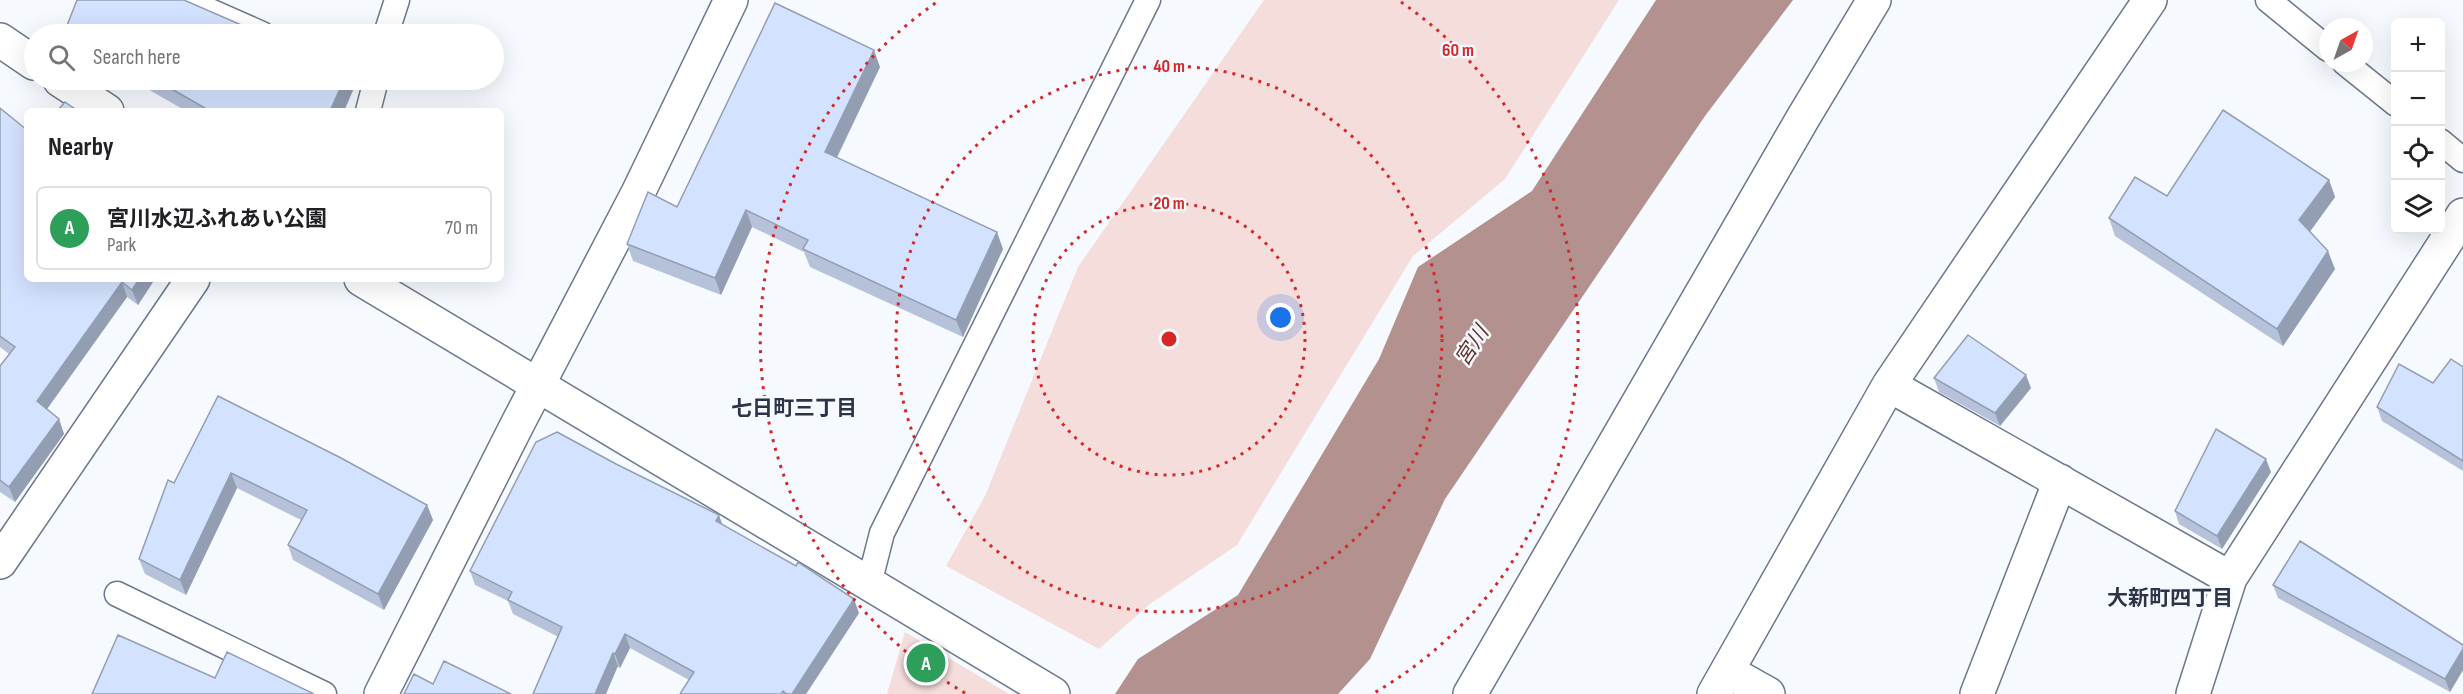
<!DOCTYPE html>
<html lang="en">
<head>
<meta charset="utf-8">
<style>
	:root { --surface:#fff; --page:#f2f2f2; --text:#202124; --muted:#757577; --line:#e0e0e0; --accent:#b01e26 }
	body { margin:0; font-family:"Sofia Sans Condensed","Noto Sans JP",sans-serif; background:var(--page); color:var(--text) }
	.controls { position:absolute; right:18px; top:18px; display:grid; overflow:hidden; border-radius:9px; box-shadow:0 6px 24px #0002 }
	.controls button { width:54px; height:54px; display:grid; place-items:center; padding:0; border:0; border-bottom:2px solid var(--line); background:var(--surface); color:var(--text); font:30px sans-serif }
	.compass { position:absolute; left:2319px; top:18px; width:54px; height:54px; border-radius:50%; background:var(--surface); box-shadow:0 6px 24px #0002; rotate:40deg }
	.you { position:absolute; left:1281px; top:318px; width:21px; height:21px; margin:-15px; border:4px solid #fff; border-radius:50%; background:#1a73e8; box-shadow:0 0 0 9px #1a73e833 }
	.badge { display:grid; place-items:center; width:39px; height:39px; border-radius:50%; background:var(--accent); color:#fff; font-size:20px; font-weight:700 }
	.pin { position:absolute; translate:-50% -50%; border:3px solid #fff; box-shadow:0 2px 6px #0006 }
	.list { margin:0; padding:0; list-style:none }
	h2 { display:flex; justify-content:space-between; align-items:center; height:78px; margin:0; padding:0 24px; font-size:26px }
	h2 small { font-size:20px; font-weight:400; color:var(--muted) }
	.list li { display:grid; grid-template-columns:39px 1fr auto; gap:18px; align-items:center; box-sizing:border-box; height:84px; margin:0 12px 12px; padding:0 12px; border:2px solid var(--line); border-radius:9px }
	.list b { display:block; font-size:22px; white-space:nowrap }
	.list p { margin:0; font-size:20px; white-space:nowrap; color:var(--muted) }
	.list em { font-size:20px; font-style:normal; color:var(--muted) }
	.icon { flex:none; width:33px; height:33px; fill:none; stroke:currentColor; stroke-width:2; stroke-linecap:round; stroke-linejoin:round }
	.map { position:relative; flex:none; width:2463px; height:694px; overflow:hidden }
	.search { position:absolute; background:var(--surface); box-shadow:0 6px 24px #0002; left:24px; top:24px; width:480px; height:66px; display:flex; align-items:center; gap:15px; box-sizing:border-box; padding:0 21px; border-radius:33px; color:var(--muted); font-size:22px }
	.panel { position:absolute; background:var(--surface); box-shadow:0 6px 24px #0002; left:24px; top:108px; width:480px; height:174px; border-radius:9px }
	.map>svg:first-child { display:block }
	.green { fill:#f4dddb }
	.water { fill:#b3918e }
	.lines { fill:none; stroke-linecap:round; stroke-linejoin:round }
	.lane-casing { stroke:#6b778b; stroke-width:27 }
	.street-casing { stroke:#6b778b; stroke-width:36 }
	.lane { stroke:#fff; stroke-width:24 }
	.street { stroke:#fff; stroke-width:33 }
	.wall { fill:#b5c2da }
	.shaded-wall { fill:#949eb2 }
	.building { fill:#d3e2fe; stroke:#949eb2; stroke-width:1.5 }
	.ring { fill:none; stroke:#d62828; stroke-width:3; stroke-dasharray:3 6 }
	.labels { text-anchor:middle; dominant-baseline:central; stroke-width:5; stroke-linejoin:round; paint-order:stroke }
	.water-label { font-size:21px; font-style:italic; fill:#633330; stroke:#f6f9fd }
	.neighbourhood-label { font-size:21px; font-weight:bold; fill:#2b3547; stroke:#f6f9fd }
	.centre { fill:#d62828; stroke:#f6f9fd; stroke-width:3 }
	.ring-label { font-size:18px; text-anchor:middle; font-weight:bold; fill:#d62828; stroke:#f6f9fd; stroke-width:5; stroke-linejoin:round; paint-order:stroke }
</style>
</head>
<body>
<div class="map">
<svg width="2463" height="694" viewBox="0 0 2463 694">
	<rect width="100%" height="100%" fill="#f6f9fd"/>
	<path class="green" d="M1264,0H1619L1505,179L1413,256L1237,545L1150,604L1099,649L946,566L985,496L1078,267Z
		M905,632L1009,694H887Z"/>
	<path class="water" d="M1656,0H1793L1705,116L1445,499L1370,659L1338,694H1115L1138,659L1238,595L1379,359L1418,267L1532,191Z"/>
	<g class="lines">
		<g class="lane-casing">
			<path id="lane" d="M185,0L262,34
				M2268,0L2328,49
				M386,34L397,0
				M2345,63L2396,104
				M368,111L376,80
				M2440,141L2463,160
				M869,584L882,533L1148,0
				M117,594L324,694"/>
		</g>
		<g class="street-casing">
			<path id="street" d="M0,40L34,63
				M60,80L107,111
				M361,279L1053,694
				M1889,385L2230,578
				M0,562L193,279
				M1727,671L1768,694
				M381,694L518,423L638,193L731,0
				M1470,694L1803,118L1874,0
				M1714,694L1889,385L2150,0
				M1977,694L2060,481
				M2193,694L2230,578L2463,215"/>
		</g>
		<use href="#lane" class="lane"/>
		<use href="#street" class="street"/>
	</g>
	<path class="wall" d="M66,28L262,34H69Z
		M880,67L837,158L1003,249L963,337L810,267L804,252L752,227L721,295L633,261L627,244Z
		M132,80H351L354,88L344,111H186Z
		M0,108L27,279H155L138,305L127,297L47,409L59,419L64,434L15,502L0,492V366L9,354L0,347Z
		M2329,180L2335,197L2310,232L2335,269L2283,346L2115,236L2109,218L2167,196Z
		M2463,367V471L2382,421L2377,407L2433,383Z
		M1934,378L2031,388L2000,426L1939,392Z
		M218,396L427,505L433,520L384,610L293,560L288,545L301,520L237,488L186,595L145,574L139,559L174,483Z
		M2271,472L2222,549L2179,524L2175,511Z
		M722,524L859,613L806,694H680L689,680L630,648L620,668L513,614L508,601L475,585L470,571Z
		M2273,585L2463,645V670L2450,692L2278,598Z"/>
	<path class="shaded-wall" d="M874,50L880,67L831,169L825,152Z
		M344,80H351L354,88L344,111H330Z
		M2329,180L2335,197L2305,238L2299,220Z
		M746,210L752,227L721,295L715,278Z
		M997,232L1003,249L963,337L956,320Z
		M2328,251L2335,269L2283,346L2277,329Z
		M139,279H155L138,305L132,290Z
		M122,282L127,297L42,416L37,401Z
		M2026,375L2031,388L2000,426L1995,413Z
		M59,419L64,434L15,502L9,487Z
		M2266,459L2271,472L2222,549L2217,536Z
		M231,473L237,488L186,595L180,580Z
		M427,505L433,520L384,610L378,594Z
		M719,515L724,529L716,521Z
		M854,599L859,613L806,694H792Z
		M625,634L630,648L620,668L615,654Z
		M2463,649V670L2450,692L2445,679Z
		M613,653L618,666L606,694H595Z"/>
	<path class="building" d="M77,0H184L262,34H78L66,28Z
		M775,3L874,50L825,152L997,232L956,320L803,249L808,240L746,210L715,278L627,244L648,192L677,207Z
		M156,80H344L330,111H210Z
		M65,102L78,111H57Z
		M0,108L27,130V279H139L132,290L122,282L37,401L59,419L9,487L0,480V366L15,347L0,336Z
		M2223,110L2329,180L2299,220L2328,251L2277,329L2109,218L2135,177L2167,196Z
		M1968,335L2026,375L1995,413L1934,378Z
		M2451,359L2463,367V461L2377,407L2399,364L2433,383Z
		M218,396L341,458L427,505L378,594L288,545L307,510L231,473L180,580L139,559L168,480L174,483Z
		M2216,429L2266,459L2217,536L2175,511Z
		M557,432L616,464L719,515L716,521L796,566L798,562L854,599L792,694H787L783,691L781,694H680L694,672L625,634L615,654L613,653L595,694H533L562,627L508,600L512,592L470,571L536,442Z
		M2300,541L2463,645V649L2445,679L2273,585Z
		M118,635L215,678L227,652L314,694H92Z
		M444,661L511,694H404L414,674L433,684Z"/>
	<g class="ring">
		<circle cx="1169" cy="339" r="136"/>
		<circle cx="1169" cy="339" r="273"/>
		<path d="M965 693A409 409 0 0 1 937 2M1401 2A409 409 0 0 1 1374 693"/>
	</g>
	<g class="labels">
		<g class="water-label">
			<text transform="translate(1472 346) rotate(-57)">宮川</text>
		</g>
		<g class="neighbourhood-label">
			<text x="794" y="408">七日町三丁目</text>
			<text x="2170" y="598">大新町四丁目</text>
		</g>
	</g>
	<circle cx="1169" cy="339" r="9" class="centre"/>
	<g class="ring-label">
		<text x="1458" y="56">60 m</text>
		<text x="1169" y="72">40 m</text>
		<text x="1169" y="209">20 m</text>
	</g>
</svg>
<div class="controls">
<button>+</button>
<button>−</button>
<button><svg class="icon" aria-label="locate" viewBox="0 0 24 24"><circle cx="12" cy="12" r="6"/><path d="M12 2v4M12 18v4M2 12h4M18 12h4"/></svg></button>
<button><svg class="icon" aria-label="layers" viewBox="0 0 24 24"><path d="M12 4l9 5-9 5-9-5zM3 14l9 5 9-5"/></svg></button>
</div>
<svg class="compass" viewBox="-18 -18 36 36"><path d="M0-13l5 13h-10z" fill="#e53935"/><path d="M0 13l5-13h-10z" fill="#757577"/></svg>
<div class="you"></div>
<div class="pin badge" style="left:926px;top:663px;background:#2e9e5b">A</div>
<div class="search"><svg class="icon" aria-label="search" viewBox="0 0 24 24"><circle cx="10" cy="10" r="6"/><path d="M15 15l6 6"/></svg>Search here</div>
<section class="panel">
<h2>Nearby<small></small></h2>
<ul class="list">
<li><span class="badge" style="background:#2e9e5b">A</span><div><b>宮川水辺ふれあい公園</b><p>Park</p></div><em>70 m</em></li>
</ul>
</section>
</div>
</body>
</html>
